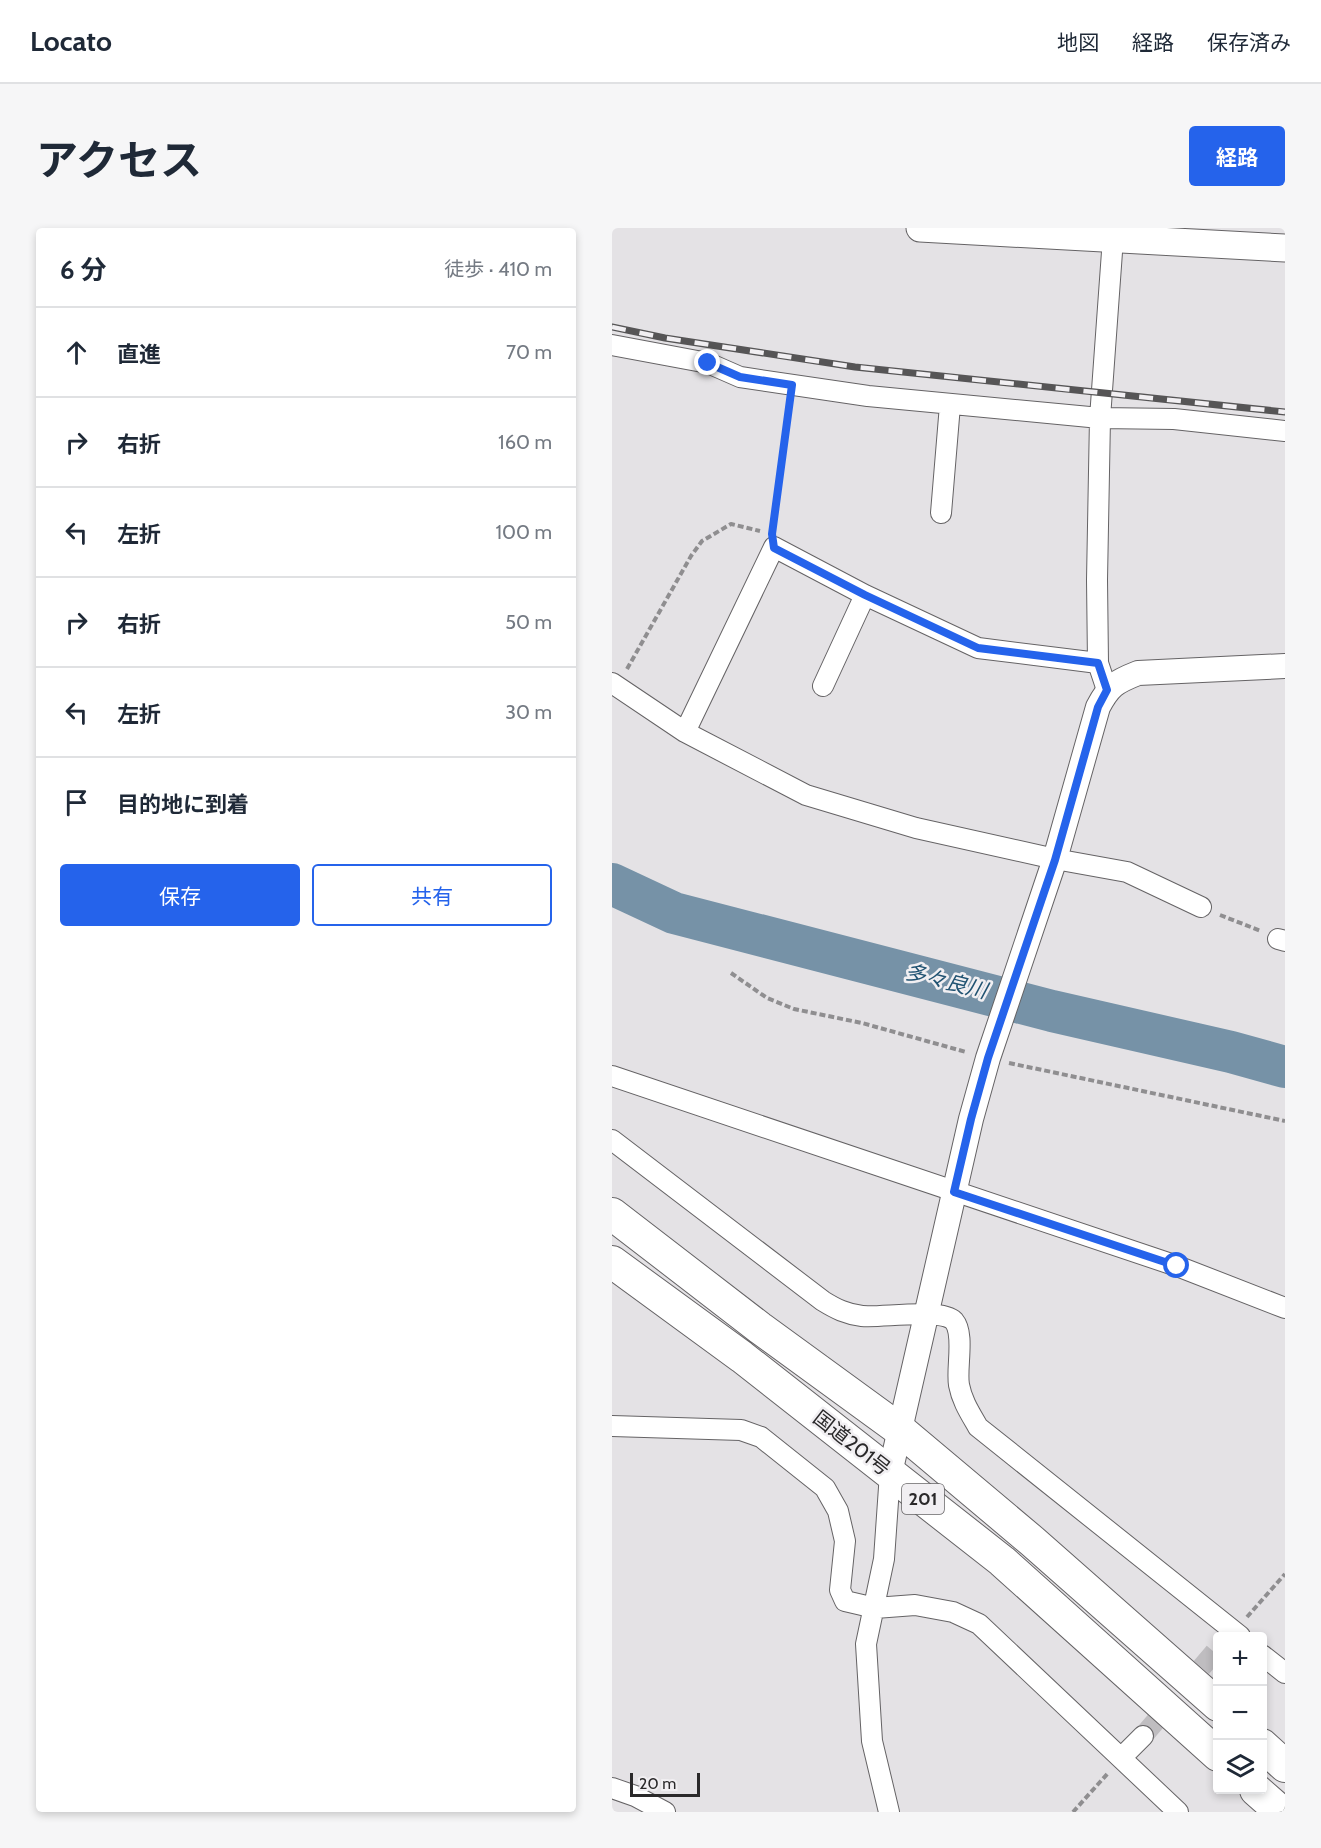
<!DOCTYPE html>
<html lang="ja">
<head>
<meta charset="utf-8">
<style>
	:root { --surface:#fff; --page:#f6f6f7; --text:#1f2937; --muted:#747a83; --line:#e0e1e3; --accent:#2563eb }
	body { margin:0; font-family:Cabin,"Noto Sans JP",sans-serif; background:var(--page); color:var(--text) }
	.controls { position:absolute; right:18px; bottom:18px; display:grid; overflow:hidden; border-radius:6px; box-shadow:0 3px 9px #0003 }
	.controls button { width:54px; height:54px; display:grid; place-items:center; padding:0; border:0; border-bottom:2px solid var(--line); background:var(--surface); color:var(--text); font:30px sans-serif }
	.scale { position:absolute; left:18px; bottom:15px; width:70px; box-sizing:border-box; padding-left:6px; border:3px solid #2a292a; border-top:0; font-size:16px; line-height:21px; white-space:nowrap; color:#2a292a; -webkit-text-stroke:4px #f1eff2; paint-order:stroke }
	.stop { position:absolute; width:18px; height:18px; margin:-14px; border:4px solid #2563eb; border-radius:50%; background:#fff }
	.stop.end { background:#2563eb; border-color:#fff; box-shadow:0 2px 6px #0008 }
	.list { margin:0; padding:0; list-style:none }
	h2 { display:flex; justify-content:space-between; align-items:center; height:78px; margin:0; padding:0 24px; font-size:26px }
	h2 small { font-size:20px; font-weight:400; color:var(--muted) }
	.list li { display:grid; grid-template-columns:39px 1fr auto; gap:18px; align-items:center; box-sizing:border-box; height:90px; padding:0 24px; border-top:2px solid var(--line) }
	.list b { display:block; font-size:22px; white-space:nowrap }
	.list em { font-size:20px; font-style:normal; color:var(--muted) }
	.actions { display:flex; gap:12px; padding:18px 24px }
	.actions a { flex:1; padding:14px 0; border:2px solid var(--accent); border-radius:6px; text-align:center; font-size:21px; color:var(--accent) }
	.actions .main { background:var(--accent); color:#fff }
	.icon { flex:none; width:33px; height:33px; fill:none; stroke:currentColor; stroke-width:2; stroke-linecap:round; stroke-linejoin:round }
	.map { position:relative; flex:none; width:673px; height:1584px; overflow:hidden; border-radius:6px }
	header { display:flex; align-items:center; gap:36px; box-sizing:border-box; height:84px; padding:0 30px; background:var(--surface); border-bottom:2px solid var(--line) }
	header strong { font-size:28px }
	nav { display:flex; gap:33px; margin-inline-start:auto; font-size:21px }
	.intro { display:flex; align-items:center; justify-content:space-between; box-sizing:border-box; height:144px; padding:0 36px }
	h1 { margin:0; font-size:42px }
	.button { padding:15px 27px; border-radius:6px; background:var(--accent); color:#fff; font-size:21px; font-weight:700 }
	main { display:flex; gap:36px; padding:0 36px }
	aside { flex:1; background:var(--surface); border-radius:6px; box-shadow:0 3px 9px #0003 }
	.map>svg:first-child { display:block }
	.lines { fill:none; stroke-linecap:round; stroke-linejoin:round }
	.river { stroke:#7692a7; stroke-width:42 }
	.minor-tunnel { stroke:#bfbdc0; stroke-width:20; stroke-dasharray:20 10; stroke-linecap:butt }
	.minor-casing { stroke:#656365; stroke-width:22 }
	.tertiary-casing { stroke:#656365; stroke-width:26 }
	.secondary-casing { stroke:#656365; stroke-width:29 }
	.trunk-casing { stroke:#656365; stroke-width:34 }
	.path { stroke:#8f8e90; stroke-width:4; stroke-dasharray:6 3; stroke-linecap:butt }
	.minor { stroke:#fff; stroke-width:20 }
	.tertiary { stroke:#fff; stroke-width:24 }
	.secondary { stroke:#fff; stroke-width:27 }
	.trunk { stroke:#fff; stroke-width:32 }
	.rail-casing { stroke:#565556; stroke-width:7 }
	.rail { stroke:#f1eff2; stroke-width:4.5; stroke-dasharray:14; stroke-linecap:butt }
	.route { stroke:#2563eb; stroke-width:8 }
	.labels { text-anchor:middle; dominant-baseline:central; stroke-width:5; stroke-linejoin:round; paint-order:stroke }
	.shield { fill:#f1eff2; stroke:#666466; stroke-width:1.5 }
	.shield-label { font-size:18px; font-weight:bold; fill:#2a292a }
	.street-label { font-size:20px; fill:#2a292a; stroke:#f1eff2 }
	.water-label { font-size:21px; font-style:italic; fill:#215372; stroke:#f1eff2 }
</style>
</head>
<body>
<header>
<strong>Locato</strong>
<nav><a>地図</a><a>経路</a><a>保存済み</a></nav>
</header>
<div class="intro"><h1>アクセス</h1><a class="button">経路</a></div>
<main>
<aside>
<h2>6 分<small>徒歩 · 410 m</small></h2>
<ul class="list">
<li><svg class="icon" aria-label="ahead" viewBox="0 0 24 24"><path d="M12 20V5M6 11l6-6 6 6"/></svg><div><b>直進</b></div><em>70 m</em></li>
<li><svg class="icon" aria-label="right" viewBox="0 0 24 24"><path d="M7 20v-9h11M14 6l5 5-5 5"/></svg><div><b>右折</b></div><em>160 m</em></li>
<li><svg class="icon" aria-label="left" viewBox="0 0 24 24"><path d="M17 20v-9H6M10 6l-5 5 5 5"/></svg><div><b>左折</b></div><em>100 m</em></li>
<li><svg class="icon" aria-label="right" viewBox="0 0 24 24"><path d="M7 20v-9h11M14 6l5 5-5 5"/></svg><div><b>右折</b></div><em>50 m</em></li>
<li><svg class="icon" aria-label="left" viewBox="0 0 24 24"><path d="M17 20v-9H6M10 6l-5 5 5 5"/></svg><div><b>左折</b></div><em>30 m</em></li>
<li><svg class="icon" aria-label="arrive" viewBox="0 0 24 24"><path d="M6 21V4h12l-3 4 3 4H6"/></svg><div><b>目的地に到着</b></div></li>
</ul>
<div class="actions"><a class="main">保存</a><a>共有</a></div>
</aside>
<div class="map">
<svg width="673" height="1584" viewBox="0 0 673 1584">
	<rect width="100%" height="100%" fill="#e4e2e5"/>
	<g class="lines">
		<path class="river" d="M0,656L62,685L440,783L619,824L673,839"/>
		<path class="minor-tunnel" d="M531,1508L606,1420"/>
		<g class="minor-casing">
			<path id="minor" d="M0,117L96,135L128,149L256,168L488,190L562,191L673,203
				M329,285L338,177
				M0,455L73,504L194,567L304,600L443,631L515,644L589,679
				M211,458L253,367
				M495,462L486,435L485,352L488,190L501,10
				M73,504L162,319L253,367L366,420L486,435
				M666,711L673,713
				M0,848L565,1038L673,1080
				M0,912L211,1073C224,1081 234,1086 250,1088C269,1090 329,1080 342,1093C353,1106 344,1140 347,1157C350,1173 358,1185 366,1199L628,1408
				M0,1198L129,1202L149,1209L213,1260L226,1283L233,1313L228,1362L233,1373L263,1380L303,1377L341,1384L367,1396L566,1584
				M650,1427L673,1445
				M509,1530L531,1508
				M0,1560L23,1568L53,1584
				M277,1584L260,1513L254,1416L272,1331L278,1245"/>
		</g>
		<g class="tertiary-casing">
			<path id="tertiary" d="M278,1245L359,891L376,830L443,631L486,479C497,458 503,454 526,445L673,438"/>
		</g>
		<g class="secondary-casing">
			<path id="secondary" d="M308,0L673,20"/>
		</g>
		<g class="trunk-casing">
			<path id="trunk" d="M0,986L148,1100L288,1202L420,1313L606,1477
				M0,1034L130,1129L390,1333L606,1527
				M650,1517L673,1538
				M644,1562L669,1584"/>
		</g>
		<path class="path" d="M161,301L178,178
			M15,441L79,328L90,313L119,296L148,303
			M608,687L649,703
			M119,745L155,770L182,781L250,795L354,824
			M397,835L673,893
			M635,1389L673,1346
			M461,1584L497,1544"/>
		<use href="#minor" class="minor"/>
		<use href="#tertiary" class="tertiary"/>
		<use href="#secondary" class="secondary"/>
		<use href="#trunk" class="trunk"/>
		<g class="rail-casing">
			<path id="rail" d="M0,99L53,110L243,139L673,184"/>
		</g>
		<use href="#rail" class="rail"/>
	</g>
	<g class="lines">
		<path class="route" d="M96,135L128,149L180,157L160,306L162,320L253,367L366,420L486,435L495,462L486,479L443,632L376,830L359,891L342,964L565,1038"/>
	</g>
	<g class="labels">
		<rect class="shield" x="290" y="1256" width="42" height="30" rx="4.5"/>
		<g class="shield-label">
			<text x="311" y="1271">201</text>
		</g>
		<g class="street-label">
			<text transform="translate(240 1215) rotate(38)">国道201号</text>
		</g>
		<g class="water-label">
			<text transform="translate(334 753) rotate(14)">多々良川</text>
		</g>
	</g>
</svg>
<div class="controls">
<button>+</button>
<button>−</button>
<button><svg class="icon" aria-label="layers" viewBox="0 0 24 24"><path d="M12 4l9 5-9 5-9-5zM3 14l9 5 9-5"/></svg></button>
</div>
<div class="scale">20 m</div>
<div class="stop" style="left:565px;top:1038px"></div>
<div class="stop end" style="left:96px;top:135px"></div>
</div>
</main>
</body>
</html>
